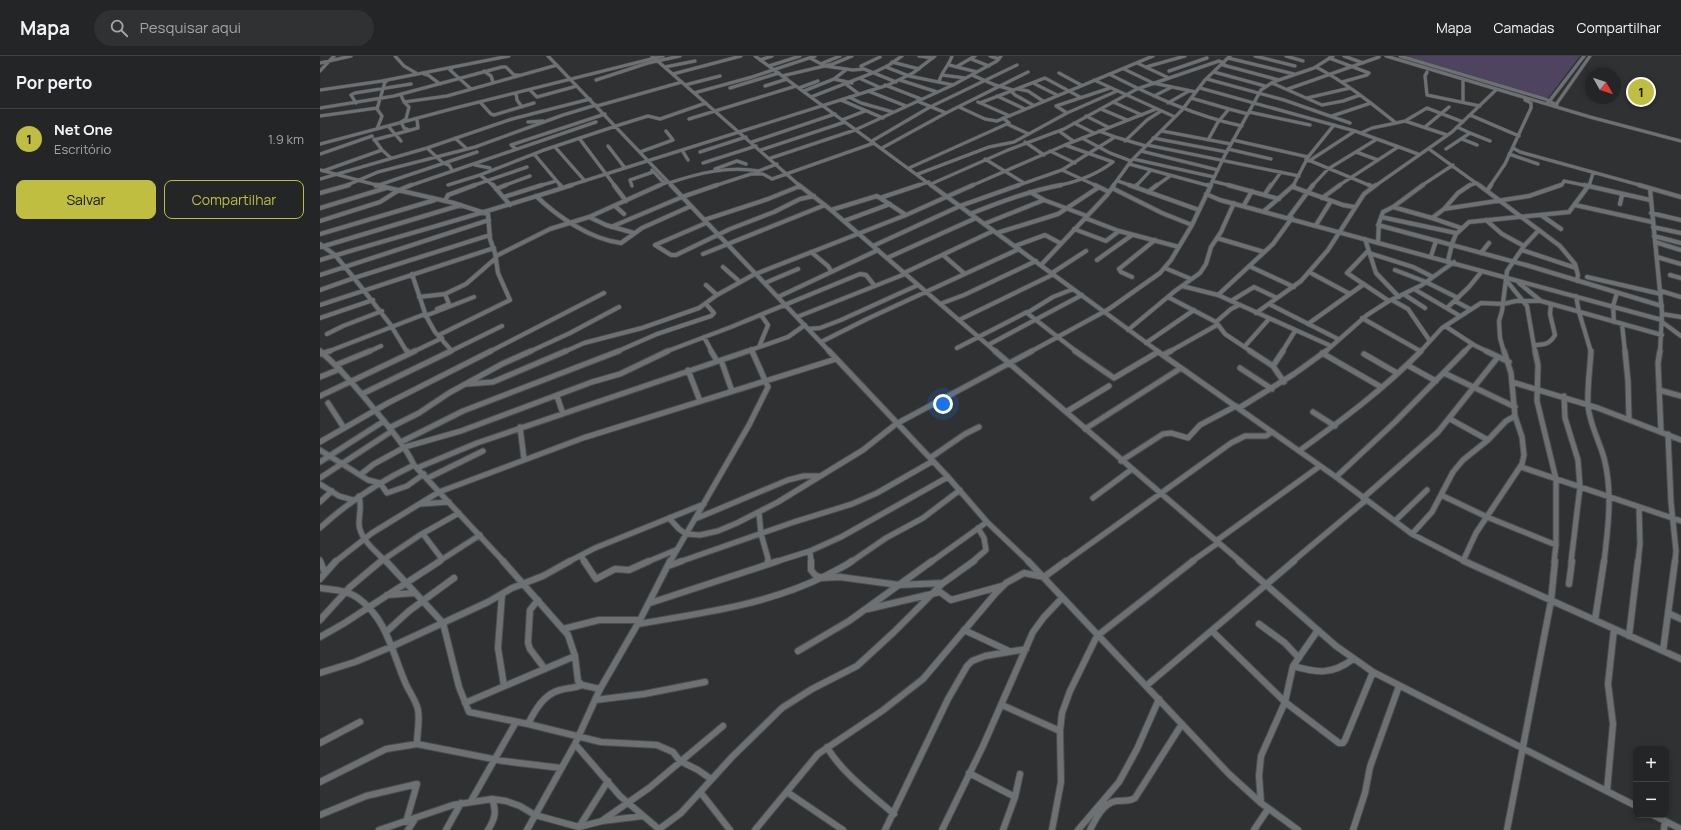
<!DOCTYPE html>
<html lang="pt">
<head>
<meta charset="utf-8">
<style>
	:root { --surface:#232526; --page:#2f3132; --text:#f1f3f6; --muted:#a3a5a7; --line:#404243; --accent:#bfbe41 }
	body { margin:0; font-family:Manrope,sans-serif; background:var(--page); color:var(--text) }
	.controls { position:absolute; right:12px; bottom:12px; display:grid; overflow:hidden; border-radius:8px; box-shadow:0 2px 6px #0003 }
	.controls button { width:36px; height:36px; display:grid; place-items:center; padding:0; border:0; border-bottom:1px solid var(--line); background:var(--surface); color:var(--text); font:20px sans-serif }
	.compass { position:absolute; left:1265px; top:12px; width:36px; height:36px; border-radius:50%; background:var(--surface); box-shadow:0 2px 6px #0003; rotate:129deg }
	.you { position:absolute; left:623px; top:348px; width:14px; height:14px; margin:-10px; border:3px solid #fff; border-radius:50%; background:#1a73e8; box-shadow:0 0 0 6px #1a73e833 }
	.badge { display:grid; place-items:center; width:26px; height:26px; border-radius:50%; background:var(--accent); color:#111; font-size:13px; font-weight:700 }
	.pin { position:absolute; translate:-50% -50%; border:2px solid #fff; box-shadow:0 1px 4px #0006 }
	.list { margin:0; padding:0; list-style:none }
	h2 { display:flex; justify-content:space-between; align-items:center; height:52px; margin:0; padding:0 16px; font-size:17px }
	h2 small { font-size:13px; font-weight:400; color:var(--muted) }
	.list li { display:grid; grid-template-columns:26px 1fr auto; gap:12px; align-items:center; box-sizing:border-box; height:60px; padding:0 16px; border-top:1px solid var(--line) }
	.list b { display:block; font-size:15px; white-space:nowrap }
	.list p { margin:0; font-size:13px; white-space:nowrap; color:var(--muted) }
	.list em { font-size:13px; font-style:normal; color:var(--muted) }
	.actions { display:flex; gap:8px; padding:12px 16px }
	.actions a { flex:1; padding:9px 0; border:1px solid var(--accent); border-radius:8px; text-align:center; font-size:14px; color:var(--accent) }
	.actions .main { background:var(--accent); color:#111 }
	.icon { flex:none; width:22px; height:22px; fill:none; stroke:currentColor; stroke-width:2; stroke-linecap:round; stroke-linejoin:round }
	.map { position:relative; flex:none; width:1361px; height:774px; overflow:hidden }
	header { display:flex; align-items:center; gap:24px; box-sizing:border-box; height:56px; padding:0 20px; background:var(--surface); border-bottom:1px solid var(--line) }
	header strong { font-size:19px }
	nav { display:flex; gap:22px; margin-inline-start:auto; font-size:14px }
	.search { width:280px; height:36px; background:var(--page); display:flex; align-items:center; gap:10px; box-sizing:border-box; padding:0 14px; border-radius:22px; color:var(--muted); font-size:15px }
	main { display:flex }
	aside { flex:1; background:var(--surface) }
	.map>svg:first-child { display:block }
	.green { fill:#4f445f }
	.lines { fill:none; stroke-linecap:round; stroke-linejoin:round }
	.minor-far3-casing { stroke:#4b4d4e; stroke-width:4 }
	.minor-far2-casing { stroke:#4b4d4e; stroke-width:5.5 }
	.minor-far1-casing { stroke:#4b4d4e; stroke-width:7 }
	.minor-casing { stroke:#4b4d4e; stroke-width:8 }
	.minor-far3 { stroke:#6e7174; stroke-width:3 }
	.minor-far2 { stroke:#6e7174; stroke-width:4 }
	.minor-far1 { stroke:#6e7174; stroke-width:5 }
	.minor { stroke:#6e7174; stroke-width:6 }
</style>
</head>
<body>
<header>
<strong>Mapa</strong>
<div class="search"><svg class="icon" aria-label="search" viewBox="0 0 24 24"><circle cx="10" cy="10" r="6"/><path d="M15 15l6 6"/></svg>Pesquisar aqui</div>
<nav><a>Mapa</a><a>Camadas</a><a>Compartilhar</a></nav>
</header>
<main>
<aside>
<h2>Por perto<small></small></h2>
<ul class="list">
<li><span class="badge">1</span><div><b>Net One</b><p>Escritório</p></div><em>1.9 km</em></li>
</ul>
<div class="actions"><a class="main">Salvar</a><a>Compartilhar</a></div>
</aside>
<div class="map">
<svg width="1361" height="774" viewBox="0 0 1361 774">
	<rect width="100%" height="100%" fill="#2f3133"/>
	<path class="green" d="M1086,0H1260L1228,42Z"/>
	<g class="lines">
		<g class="minor-far3-casing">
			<path id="minor-far3" d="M75,0L84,10L96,17
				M228,0L352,130
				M332,0L480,130
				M435,0L612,130
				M599,0L613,2
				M670,0L679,3
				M935,0L975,10
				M966,0L983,5
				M1024,0L1043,7
				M1066,0L1270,61L1361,85
				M1080,0L1225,43L1237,49
				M490,2L505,10L533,14L544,13L576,26
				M908,2L974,18
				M1009,2L1049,17L1047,19L1022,26
				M651,3L669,10
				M440,4L452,0
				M572,6L599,13
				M0,7L31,0
				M503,7L520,0
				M817,7L849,22
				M629,9L657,16
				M903,9L959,24
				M449,10L480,0
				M345,11L375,5
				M566,11L589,20L633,29
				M636,11L655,0
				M826,11L865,0
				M996,11C1025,26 1051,47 1076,67L1052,72L1041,77
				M132,12L130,14L151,33
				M543,13L541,10L560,1
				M804,13L833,27L876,36
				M0,15L14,0
				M164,15L171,20L173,26
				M849,15L887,2
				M894,16L945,30
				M1107,16L1105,20L1107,39L1160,50
				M739,17L761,29
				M104,18L108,19L120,28
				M353,18L421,0
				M789,18C832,40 875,60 922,70
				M622,19L645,22
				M652,19L675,29L693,34
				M462,20L513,8L532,0
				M514,23L532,27
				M541,23L559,31
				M887,23L964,44L1030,67
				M1143,23V46
				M276,24L328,7L360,0
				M580,24L617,36
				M774,24L855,61
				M619,26C621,16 629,10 632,0
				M713,27L737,39
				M952,27L1002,49L1023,45L1040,39
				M365,29L400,20
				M527,29L539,38
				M565,29L601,43
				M445,30L467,23
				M410,32L459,17
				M479,32L498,25
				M880,32L1035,75L1098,98
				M698,33L708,35L723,45
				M968,33L1059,1
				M0,34L62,25L189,0
				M210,34L217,41L257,30
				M484,35L514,23L527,13
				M548,35L586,50
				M691,35L695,39L713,49
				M196,37L197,44L202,51
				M374,37L432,21L495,0
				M81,39L84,46L89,51L86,63L81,66L84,72L89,74
				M677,40L705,53
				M834,40L850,32
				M491,41L555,16L569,9L582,0
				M529,41L541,47L573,56
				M871,42L909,53
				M987,42L1030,32
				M521,44L563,62
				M597,45L626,57
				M84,46L127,40L237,9
				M160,46L171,58L174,59L214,47
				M658,46L690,60
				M793,46L822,59
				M36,47L31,39L35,37L91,28
				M660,47L725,22L760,41
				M848,47L869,35
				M1228,47L1264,0
				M277,50L362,26
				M1235,50L1270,0
				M639,51L665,63L677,65L833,0
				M0,52L74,40L182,11H186L194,19H199
				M781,53L807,64
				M929,56L990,69
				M747,57L736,50L790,32
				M1150,59L1199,80
				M0,60L57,52
				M766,60L788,71
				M1012,60L1051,47
				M369,63L476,30
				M522,64L545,55
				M1085,65L1127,79
				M208,66L223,65
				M754,67L774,77
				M1076,67L1085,65L1107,52L1143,66
				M687,68L709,78
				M68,70L81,85
				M1105,71L1129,51
				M57,73L62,60L57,53L65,26L68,24
				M739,75L753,85
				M779,75L795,81
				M842,75L911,88
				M1150,77L1170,85
				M135,82L147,93
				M259,82L295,130
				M762,82L790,97L811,105
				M833,82L907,96
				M54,83L62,94L71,102
				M1142,83L1157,89
				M54,84L98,72L97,64
				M888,84L898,66L909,53L928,58
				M913,84L988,101
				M552,85L610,51L697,9
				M805,85L827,64L841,55
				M432,86L515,58
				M705,86L724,99
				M0,88L139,51L343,0
				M827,89L979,120
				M288,90L305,112
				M235,91L265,125
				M107,92L123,107L129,109L132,114
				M562,92L626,57L708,16
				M1193,92L1200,96L1323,130
				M196,93L191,89L285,58
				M908,93L951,103
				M1109,93L1160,130
				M1126,93L1150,77L1137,71
				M362,94L368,104
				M441,94L525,66
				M730,95L755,107
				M821,95L898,114
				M320,96L353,84L346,75
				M380,96L426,81
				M1036,96L1058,104
				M0,98L52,80
				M214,98L241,130
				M1189,98L1218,108
				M451,102L535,74L633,29L677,5L681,0
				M665,103L704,127
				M813,103L894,121
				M986,103L1051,130
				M989,105L1035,75
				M383,107L436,90
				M809,108L890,130
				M155,109L170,112
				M589,112L689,67L683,62
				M395,113L417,105L426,108
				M0,114L60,130
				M332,114L344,127
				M3,115L62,94
				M436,116L457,108
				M598,118L669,91L694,86L747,57L797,35
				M160,119L174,130
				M0,123L107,92L192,63L270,43
				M798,125L812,130
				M892,125L912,130
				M349,127C379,117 407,110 439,115
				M611,128L688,94L744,73L817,33L899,5L904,7
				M128,129L160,119L224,94L296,70L328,60L340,63L386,47
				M25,130L58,116L155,91L243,59L276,49
				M56,130L157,96
				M89,130L276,66
				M152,130L207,111
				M183,130L210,120
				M219,130L236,125
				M248,130L568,29L593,17L615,0
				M312,130L310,124L333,116
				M338,130L348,126
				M394,130L431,118H443L452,123L554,87
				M596,130L609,126
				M651,130L745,89L836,53
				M696,130L742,114
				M736,130C757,126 776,119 793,106L745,89
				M777,130L742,114L795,81L826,90
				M793,130L811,105L862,54L885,24L910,0
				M816,130L831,114
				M836,130L850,120
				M890,130L905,99L941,34L953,26L994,12L1013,0
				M951,130L961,116
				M973,130L988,101L1014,69
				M992,130L1008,113L1057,83
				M1018,130L1078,91
				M1055,130L1132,76L1177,33
				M1101,130L1133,109
				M1148,130L1157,127
				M1170,130L1185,108L1211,52V47L1205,44
				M1238,130L1242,129L1244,125L1268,130
				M1269,130L1273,117"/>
		</g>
		<g class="minor-far2-casing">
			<path id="minor-far2" d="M56,129L134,147L168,158L170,183L175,197L178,217L190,244L119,279
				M173,129L190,149
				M240,129L242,132
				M294,129L306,145
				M351,129L510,296
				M479,129L511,154L676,296
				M611,129L839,296
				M775,129L789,136
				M809,129L879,154
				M888,129L890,130
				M908,129L959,143
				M1049,129L1053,131
				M1159,129L1240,190L1255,208L1258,219L1257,225
				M1264,129L1330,144
				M1319,129L1361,141
				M56,130L58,129
				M815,131L817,129
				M973,131L1023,149L1034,151
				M792,132L842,157L872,169
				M176,133L186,129
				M1330,133L1342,256L1340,296
				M1167,135L1171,129
				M710,136L724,144L767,160
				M828,136L837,129
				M0,137L29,129
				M886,138L900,144L1342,264
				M945,138L951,129
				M216,140C238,161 270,183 301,187L322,172L371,150
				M184,141L222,129
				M560,142L599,129
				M1002,142L1020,129
				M125,145L128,139L155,129
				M1300,148L1302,139
				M924,149L932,135
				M1255,149L1332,166
				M295,150L304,158
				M1073,151L1112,162
				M0,152L66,132
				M1124,153L1138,137L1150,129
				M511,154L557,140L586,159
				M944,155L974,129
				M1331,157L1361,164
				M650,158C680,146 709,135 741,129
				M1221,159L1241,173
				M269,161L286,169L314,177
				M969,161L993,129
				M1061,161L1136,177
				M765,162L799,175L859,191
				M384,164L448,143L480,130
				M1166,164L1182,178L1204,190
				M0,165L60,146L79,134L91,129
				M524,165L570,148
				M386,167L335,189L351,199H356L410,173L454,156L480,143L494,140
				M664,168L724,144
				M996,169L1011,145
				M1058,169L1206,209L1342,250
				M291,171L362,141L397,129
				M1333,171L1361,177
				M1141,172L1112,162L1124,153L1209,140L1241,129
				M754,173L786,185L799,175
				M677,177L738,158L779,131
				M0,178L115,144
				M1334,180L1361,187
				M897,182L944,196
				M1045,183L1056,217L1079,241
				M1335,186L1361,194
				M1058,187L1059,167L1063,156L1073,151L1103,129
				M0,188L15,199L34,222L170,179
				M553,190L640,150L699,129
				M695,190L725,179L740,187
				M1,191L141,149
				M1202,194L1256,212
				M1048,195L1027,217L1069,245L1102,229L1134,206
				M491,196L508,210L511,215
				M1049,197L1093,211L1113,221
				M1161,197L1169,187
				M383,198L505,149
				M623,199L645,218
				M176,200L230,173L269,161L340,129
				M1111,200L1116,185
				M1337,201L1361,208
				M567,202L656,162
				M0,204C84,179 168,156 252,129
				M777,204L812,179
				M1128,205L1132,188L1136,178L1149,166L1249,156L1269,129
				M721,209L787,139L794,129
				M929,210L974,231
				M403,211L420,226
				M845,212L871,223
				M1075,214L1106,226L1138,242
				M989,216L1030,238
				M584,217L673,175
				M732,217L766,195
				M92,218L106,260L115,276L131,294
				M0,219L169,164
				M1350,219L1361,222
				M812,221L801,216L799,213L835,184
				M1267,221L1341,238
				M1186,224L1207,250L1215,296
				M445,227L478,213
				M1199,227L1221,245
				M386,229L397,239
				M862,230L898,239L1011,290
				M753,233L733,241L707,257L757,296
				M1094,233L1140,260
				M0,234L34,222L70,268L87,296
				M1341,235L1361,241
				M898,239L953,188L972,162
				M1085,239L1105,252
				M1256,240L1259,256L1271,296
				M99,241L125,238
				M458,241L558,194
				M848,241L896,266L905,278L932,296
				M1072,244L1088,253L1110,285
				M911,245L934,231L957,242
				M1135,245L1150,253
				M620,248L644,239L716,205
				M949,248L1018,283
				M0,249L174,192
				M1127,252L1149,231L1162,215
				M118,255L117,253L129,248L125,238L146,228L176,202
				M936,257L981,225L1008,194L1044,138L1056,129
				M1342,258L1361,261
				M105,260L154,241
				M477,261L585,218
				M0,262L53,244
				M1042,262L1100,295
				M639,264L734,218
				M896,266L911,253L919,249
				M1294,266L1293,250L1297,237
				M1342,266L1361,280
				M988,268L1044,228
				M1302,268L1305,296
				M1125,270L1154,289L1168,296
				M488,273L500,272L521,264L598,229
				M808,274L855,235L880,217L886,208L891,191L901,176L914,147
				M7,278L23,270L62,255
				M384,281L392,296
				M501,286L547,263L699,193
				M826,287L874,254
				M668,289L762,239
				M1214,289C1224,289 1230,288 1235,279L1230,258L1231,248
				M925,290L949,263
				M439,291L448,269L441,259
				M637,292L707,256
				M431,293L432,296
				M7,296L105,258
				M48,296L61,290
				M93,296L122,282
				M129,296L182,270
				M169,296L284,237
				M209,296L250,277L299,251
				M244,296L264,287L322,272L379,252L397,239L433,219L586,159L653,129
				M296,296L337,278L391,260L394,257L386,248
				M345,296L411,271L540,218L546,219L555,230
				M425,296L468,281L485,269
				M710,296L789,253L840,217L851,204L872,169L891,129
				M849,296L897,269
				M962,296L975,275
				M1005,296L1047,259L1069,245
				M1100,296L1122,272L1161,247L1183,248L1196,245H1221L1342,279
				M1144,296L1152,288
				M1184,296L1180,282L1179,265L1182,255L1187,215L1204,190L1219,174"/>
		</g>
		<g class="minor-far1-casing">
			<path id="minor-far1" d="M0,295C22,314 40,336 59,359C72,375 85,390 94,409L184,506
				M87,295L88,297
				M391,295L397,305
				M509,295L628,421L667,466L709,506
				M675,295L921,506
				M755,295L794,322L838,296
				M837,295L1016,421L1092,478L1146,506
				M930,295L953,310
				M963,295L953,310L964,326
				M1166,295L1189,306
				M1215,295L1218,309L1217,345L1236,423V489L1234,506
				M1271,295C1270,313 1267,332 1268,350C1270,369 1279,384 1284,402C1293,436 1288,472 1284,506
				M1305,295L1308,325L1309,363
				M1340,295L1338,307L1341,375
				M1002,297L1061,331
				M1,298L10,295
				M1044,298L1077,317
				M843,299L851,295
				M401,304L412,335
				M16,309L50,295
				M1087,309L1116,325
				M920,312L952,333
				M368,314L380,345
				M1124,317L1195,351
				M0,321L20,313
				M1192,326L1278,352L1361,384
				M147,328L173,326L246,295
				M1339,334L1361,340
				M42,338L131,295
				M0,340L95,295
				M237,340L243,358
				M1244,340L1245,362L1258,404L1260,431L1251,506
				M8,347L24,372
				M919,352L974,318L1006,295
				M746,356L789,330
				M993,356L1015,370
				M1130,363L1168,384
				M200,371L204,403
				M69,372L99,357L129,337L182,308L211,295
				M765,373L861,312
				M1348,378L1351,446L1356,495L1355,506
				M0,386L68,347L171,295
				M81,386L143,355L299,295
				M0,394L48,424L60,427L67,437L87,430L104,418
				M979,395C1022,364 1064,333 1101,295
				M610,402L645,378L659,371
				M801,405L843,378L851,377L868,382L880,369L916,350
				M0,406L64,365
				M1201,411L1361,465
				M97,412L157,387L428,295
				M40,419L54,408L85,391L141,375L272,326L300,318L348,295
				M1016,421L1075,366L1145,295
				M0,422L72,375
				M108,422L163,395
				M0,428L19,440L33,444
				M1121,439L1167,461L1236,489
				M39,440C42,450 39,458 39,468C40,484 57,496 66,506
				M773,442L812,413
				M1043,442L1118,376L1178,301
				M0,446L12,435
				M100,448L129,446
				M439,457L441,478L449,506
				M349,462L359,473L366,478L380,479L398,475L417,467L458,446L543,394L576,368L712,295
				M375,463L468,424L484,420H498
				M1075,465L1107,434
				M0,472C28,446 59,426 94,409
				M103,478L122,503
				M1092,478L1112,456L1133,416L1143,404L1168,384L1186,365L1195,360
				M896,485L1000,410
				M490,495L491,506
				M261,500L265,506
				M0,504L1,506
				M1143,505L1156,477L1202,408L1204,399L1202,381L1195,360L1191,317L1184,295
				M15,506L52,477L119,436L263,382L516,303
				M60,506L100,479L139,457
				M118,506L160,479
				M248,506L275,492L384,448
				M327,506L356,494
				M350,506L429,369L448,331L432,295
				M359,506L474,466L532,448L557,437L613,405
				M455,506L490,495L521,481L628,421
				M531,506L566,482L603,462L640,434
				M611,506L667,466
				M652,506L666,494L664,482L658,472
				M745,506L911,387L925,380H946L952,376
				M871,506L898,487
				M972,506L1046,444
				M1318,506L1320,488L1319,451"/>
		</g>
		<g class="minor-casing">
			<path id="minor" d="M0,505L5,517
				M66,505L123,567L139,631L149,656L208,668L281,686L337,689L353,696L360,705L378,714L391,723
				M183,505L248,579L255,600L258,625L262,629L280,633
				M264,505L276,523L295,513L309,514L329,505
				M448,505L449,508
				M491,505V514L495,519L501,522L520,521L579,529L623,527L654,505
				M708,505L909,718L941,747L978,774
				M919,505L1016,590L1053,616L1316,750
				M1144,505L1361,603
				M348,510L362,505
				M0,523L16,505
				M1249,528L1252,505
				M0,532C13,534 27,534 38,542C67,563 72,596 85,626C89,636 96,644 98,654C100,665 97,677 97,688
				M182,538L178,592L184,630
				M67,539L94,537
				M218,544L210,554L208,587L210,593L225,613
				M330,547L458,505
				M548,553L620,536L631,544L682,530
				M1348,557L1361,563
				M0,564L30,531L61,505
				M1275,564L1284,505
				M318,568C382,557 446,549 505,520C514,515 524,511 532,505
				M939,568L965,587L979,602
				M243,573L279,564H320
				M644,574L689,595
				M892,575L965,646L1019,687H1023L1025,684L1053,616
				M66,576L89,555L134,522
				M1309,580L1318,505
				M0,581L23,568L120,505
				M478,595L529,565L612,505
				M1343,595L1355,505
				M973,610C997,617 1012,619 1033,603
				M0,617L35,606L73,590L168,546L192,532L223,520L250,505
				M826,630L974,505
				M275,644L324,638L385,626
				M145,647L255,600
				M682,649L740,675
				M208,668C215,654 224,638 240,634C248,632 255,632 262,629
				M0,687L40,666
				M255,688L300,740L340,774
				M507,691C521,716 552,739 574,758
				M649,717L695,741
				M0,726L66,693L97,688L183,705L241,712
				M1287,735L1293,668L1288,628L1294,573
				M467,736L523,774
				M381,737L410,774
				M151,745L196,666
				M941,747L939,720L941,700L965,646L973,610L998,574
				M0,759L46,740L97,728L86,766
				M1333,759L1361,773
				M283,764L329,732L403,670
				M259,771L288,725
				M59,774L133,749L172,743L186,745L200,750L215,759L259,771L282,765L323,760
				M88,774L95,763
				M126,774L141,747
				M168,774C175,763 177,755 172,743
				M207,774L255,688L280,633L320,564L350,505
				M338,774L361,757L412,701L462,652L492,633L537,610L574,576L623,527
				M435,774L498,698L562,655L603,623L675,538L686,527L704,517L724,521L746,505
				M565,774L628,643L647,610L652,605L665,600L706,593
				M622,774L663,690L713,576L724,561L742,542
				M683,774L695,741L700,718
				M732,774L741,726L740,675L742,657L750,635L777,580L873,505
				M758,774L799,726L817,693L839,643
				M770,774C775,764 783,747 796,745C803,744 809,746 815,742L862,668
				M934,774L948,753
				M1033,774L1045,737L1050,711L1079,630
				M1187,774L1231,545L1235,505
				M1344,774L1345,765"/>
		</g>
		<use href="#minor-far3" class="minor-far3"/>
		<use href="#minor-far2" class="minor-far2"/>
		<use href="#minor-far1" class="minor-far1"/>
		<use href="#minor" class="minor"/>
	</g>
</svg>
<div class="controls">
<button>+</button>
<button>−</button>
</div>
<svg class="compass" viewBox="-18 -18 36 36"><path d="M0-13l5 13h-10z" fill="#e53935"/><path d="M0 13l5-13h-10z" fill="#a3a5a7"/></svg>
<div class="you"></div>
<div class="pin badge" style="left:1321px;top:36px">1</div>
</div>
</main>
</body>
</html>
